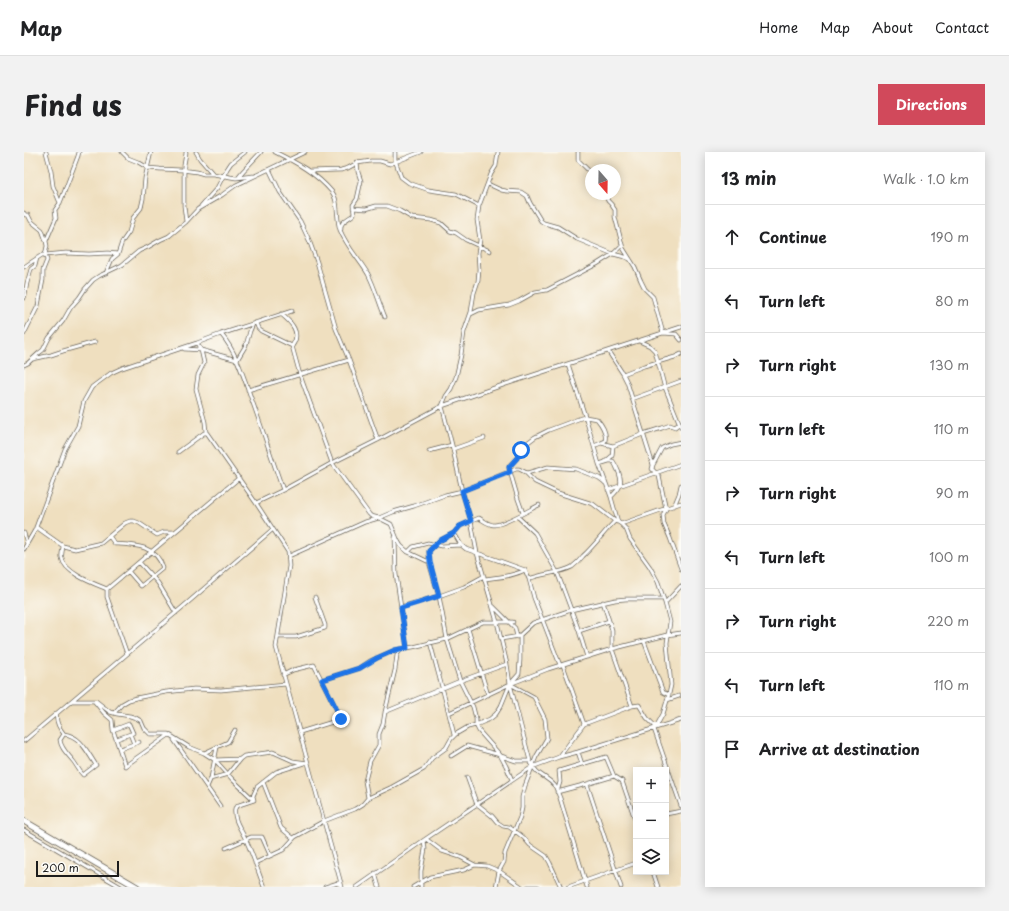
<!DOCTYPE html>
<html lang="en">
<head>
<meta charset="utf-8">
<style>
	:root { --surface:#fff; --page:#f2f2f2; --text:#202124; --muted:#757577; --line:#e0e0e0; --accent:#d1495b }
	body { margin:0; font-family:"Playpen Sans",sans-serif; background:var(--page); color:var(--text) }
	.controls { position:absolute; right:12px; bottom:12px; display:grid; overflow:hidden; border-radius:0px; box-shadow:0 2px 10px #0003 }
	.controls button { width:36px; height:36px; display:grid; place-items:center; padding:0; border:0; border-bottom:1px solid var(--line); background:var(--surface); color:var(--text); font:20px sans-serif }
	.compass { position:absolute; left:561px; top:12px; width:36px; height:36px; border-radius:50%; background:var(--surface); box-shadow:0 2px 10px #0003; rotate:160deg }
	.scale { position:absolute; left:12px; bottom:10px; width:83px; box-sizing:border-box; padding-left:4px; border:2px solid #1c1c1c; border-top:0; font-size:11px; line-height:14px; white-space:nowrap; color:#1c1c1c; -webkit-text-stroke:3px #fdfcf7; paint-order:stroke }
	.stop { position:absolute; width:12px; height:12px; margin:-9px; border:3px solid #1a73e8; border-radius:50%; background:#fff }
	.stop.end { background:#1a73e8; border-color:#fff; box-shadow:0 1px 4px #0008 }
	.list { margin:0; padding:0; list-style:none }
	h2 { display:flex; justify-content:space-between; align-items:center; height:52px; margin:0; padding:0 16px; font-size:17px }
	h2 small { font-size:13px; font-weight:400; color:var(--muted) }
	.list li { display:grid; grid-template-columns:26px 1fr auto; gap:12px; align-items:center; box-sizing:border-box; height:64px; padding:0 16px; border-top:1px solid var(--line) }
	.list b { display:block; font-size:15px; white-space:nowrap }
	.list em { font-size:13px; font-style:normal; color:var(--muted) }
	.icon { flex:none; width:22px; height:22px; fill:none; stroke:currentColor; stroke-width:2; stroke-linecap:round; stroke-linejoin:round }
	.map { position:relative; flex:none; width:657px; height:735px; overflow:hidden; border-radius:0px }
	header { display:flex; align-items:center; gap:24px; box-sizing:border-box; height:56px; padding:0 20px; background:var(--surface); border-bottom:1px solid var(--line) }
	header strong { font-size:19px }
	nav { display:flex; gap:22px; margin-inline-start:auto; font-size:14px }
	.intro { display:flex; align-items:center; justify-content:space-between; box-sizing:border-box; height:96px; padding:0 24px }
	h1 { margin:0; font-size:28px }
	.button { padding:10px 18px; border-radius:0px; background:var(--accent); color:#fff; font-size:14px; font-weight:700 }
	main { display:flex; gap:24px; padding:0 24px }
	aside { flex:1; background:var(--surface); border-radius:0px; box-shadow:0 2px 10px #0003 }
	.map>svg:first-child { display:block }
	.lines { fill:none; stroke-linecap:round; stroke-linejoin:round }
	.street-casing { stroke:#666055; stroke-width:4.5 }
	.highway-casing { stroke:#666055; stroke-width:7 }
	.street { stroke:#fff; stroke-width:3 }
	.highway { stroke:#fff; stroke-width:5.5 }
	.route { stroke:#1a73e8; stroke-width:5 }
</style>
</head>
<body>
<header>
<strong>Map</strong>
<nav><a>Home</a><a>Map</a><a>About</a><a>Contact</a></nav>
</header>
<div class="intro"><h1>Find us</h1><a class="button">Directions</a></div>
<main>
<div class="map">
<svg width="657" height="735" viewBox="0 0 657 735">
	<rect width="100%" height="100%" fill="#fdfcf7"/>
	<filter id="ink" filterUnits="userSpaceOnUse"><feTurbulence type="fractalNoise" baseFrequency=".025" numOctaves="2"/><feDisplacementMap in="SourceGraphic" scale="8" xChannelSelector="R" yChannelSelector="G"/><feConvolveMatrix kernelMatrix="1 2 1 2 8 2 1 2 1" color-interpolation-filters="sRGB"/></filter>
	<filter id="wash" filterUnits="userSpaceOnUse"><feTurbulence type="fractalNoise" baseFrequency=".012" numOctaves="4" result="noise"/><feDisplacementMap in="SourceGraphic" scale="16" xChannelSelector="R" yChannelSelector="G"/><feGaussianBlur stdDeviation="0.9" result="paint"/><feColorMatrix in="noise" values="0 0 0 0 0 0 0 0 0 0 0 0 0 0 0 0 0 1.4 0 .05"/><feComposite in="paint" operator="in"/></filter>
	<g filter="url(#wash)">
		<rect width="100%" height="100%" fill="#efdfbf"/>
	</g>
	<g filter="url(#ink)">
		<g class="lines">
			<g class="street-casing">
				<path id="street" d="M22,0L27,19L29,34L36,51L31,58L32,66L22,89L23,94L21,103L42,101L65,102L84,101L94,102
					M98,0L104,6L114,10L124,16L136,17L158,18L173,20L180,22H189
					M172,0L176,7L189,22L212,26L229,24
					M251,0C273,11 292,21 308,40C315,48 312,67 316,78C323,95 335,107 344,122C351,135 355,151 361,165
					M371,0V8L377,25L385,31L405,38L432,42L455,54
					M474,0L472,14L467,22L455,54L453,68L456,88L454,101L455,117L454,129L450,141L447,160L440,180L437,203L432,225L427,237L422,244L418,254L428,293L438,339L447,369L453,401L473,470L483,512L486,532L506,609C513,625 522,623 531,634C533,637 534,642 536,646L563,735
					M554,0V8L567,21
					M245,17L256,40L276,69L285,88L293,110L312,177L325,208L354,288
					M285,19L317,18L324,16L333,11L347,9H356L366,12L397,0
					M214,25L219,19L237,0
					M464,32L477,38L482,39L497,40L503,44L506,51L517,69L520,71L534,75L553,87L589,102L601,105L606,107
					M581,42L584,49L587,52L591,58V65L599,96L611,115L617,129L621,137L629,145L639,181L652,182L657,188
					M36,51L54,4L55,0
					M177,54L193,36L203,17L207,11L221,0
					M329,56L342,57L352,54H363L376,59L388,66L407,68L417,71L426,79L432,81L442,88L466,99
					M0,61L1,63H4L7,69L18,78L22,89
					M162,70L160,54V18C159,12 162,6 162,0
					M317,77C316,69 325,67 330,62L329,53L333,47L337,29L334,20L333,10
					M0,115L18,103H21L23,108L19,118V128L14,154L0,182
					M82,121L88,107L94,102L98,90L105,80L109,66L117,56L119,47L121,26L127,0
					M0,146L1,143L3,131L7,117L11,114L13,106
					M257,162C267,170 278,181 268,194
					M447,162L455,158L485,153L495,149L511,140L523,138L573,112L589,102L598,93
					M232,171L234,176L237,179L268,194L276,223L308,311L345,362L347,364L355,366L367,372L374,389L377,394L384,400L405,410
					M197,182C214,202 221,230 230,254C240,282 249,310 259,338
					M615,189L626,194L631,199L640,233L657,275
					M173,191L177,198L180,211L174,223L172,237L181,270L182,280
					M160,197L177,198L213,208
					M584,199L599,222L603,230L629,313L628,317L635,324L642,357L639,363L640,372L646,386L657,417
					M9,207L27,203L39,199L71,190
					M213,208L222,193L226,179L229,172
					M544,212L562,267L575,312L587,345L594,370L597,372L657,351
					M0,213L4,211L15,201L19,198L25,186L39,169L47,155L55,146L61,137L69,128L75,124L98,113L115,99L124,95L136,88L145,84L162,70L174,57L198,43L212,33L281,0
					M599,222L620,214L651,205L657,202
					M224,238L325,208
					M608,247L657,229
					M570,294L577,291L589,294
					M429,297L460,286
					M405,299L428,293
					M154,300L180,281H183L232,351L264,400L265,414L252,495L284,611L318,735
					M581,310L588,304L589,294L619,282L638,276L646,273L651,275L656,271
					M575,312L585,309H589C592,313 593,316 595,321C599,333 596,336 587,345
					M629,313L638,296L647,292L657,290
					M502,321L511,330L534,341L569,352L591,369
					M584,338L657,312
					M232,351L259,338L308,311L354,288L418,254L482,232L657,175
					M650,354L655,342L657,333
					M499,361L494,347L485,316L486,313L493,306L499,294L511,285L525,278L557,266L561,265L573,267C578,273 583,280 581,289L577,291
					M493,365L495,366L511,381L533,420L555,479L563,505
					M597,372L602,377L606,387L626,415L634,430L641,451L646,470L643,491L647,533L645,542L639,562L632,575L630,577L657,654
					M12,375L39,394C39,397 37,402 38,406C40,421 71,432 83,437
					M0,381L3,392
					M430,381L437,393L442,397L501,418
					M85,384L91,392C111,393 132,393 139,416L117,434L104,419
					M371,385L372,422L383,496
					M39,394L51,397L77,391L101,371L106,369H110L115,371L133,383L140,380H150
					M0,397L11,378L41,297L54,274L60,249L68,235L87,221L98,216L173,191L197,182L268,159
					M384,400L389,395L404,391L417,394L437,393
					M265,404L341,370L355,366L369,360L390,354L421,343L438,339L492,317H495L503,321L524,315L552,317L575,326L579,329L581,331
					M115,410L134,431L152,461
					M461,427C474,425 488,425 501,418L505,427C519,421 534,422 548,415C552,412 556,408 559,404C571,393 580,380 591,369L593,370
					M505,427L510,446L536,513
					M641,451L657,434
					M469,454L491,476L493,485
					M377,455L415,444L440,435L460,424
					M444,477L464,543
					M555,479L585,469
					M254,485H272L301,476V473L291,445
					M477,487L495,484
					M620,489L639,540L645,543
					M406,490C414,521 423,552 430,583
					M103,502L83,445V437L215,326
					M539,513L560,572
					M259,523L269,518L290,513L317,566V567L315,568L276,580
					M298,528L336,516L346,509L371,498L389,495L423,487L459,470H489
					M643,548L655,544
					M48,549H72L86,560L93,562L106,564L112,566L117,569L120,576L126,582H144L165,595L180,601L191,608L216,607L220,604L249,600L269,609L284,611
					M71,550L80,561L88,568L89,578L101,614L145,583
					M608,554L615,553L623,566L632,575
					M361,560L436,529L483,512
					M33,561C31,569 35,576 40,582L36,588C37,597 44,602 50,610C53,614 55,619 59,623L72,613C63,600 57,584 40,582
					M90,561L98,552L105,548L112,546L142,540L170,537L197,538L262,532
					M425,561L486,532L524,517L588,497L643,483L657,481
					M89,578L105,572L109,581L93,587
					M106,582L110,592
					M150,588L196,654
					M0,589L161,453L249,377
					M96,597L115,590
					M554,600L558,612
					M180,601L204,590L211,578
					M427,604L443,594L476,603L482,614L488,628
					M535,605L560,572L608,554L588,497V478L579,450
					M191,608L209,628L229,647
					M506,609H492L477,604L455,579L452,573V567L449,555L436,529L423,487L415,444L405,410V399L415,389L430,381L436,374L455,366C460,369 465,373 470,373C480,373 505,358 515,353
					M590,624L582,605L558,612L535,619L536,630L533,640L563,632L590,624L598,629L612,670
					M443,625L453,653
					M186,627L204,622L216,607
					M239,630L257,676L269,686
					M563,632L597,735
					M183,635L187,626L193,595
					M344,646L341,629L346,609L355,593V582L359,572L361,560L371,518L373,503L377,497
					M453,652L468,664L473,670L479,674L485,675L495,682L500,686L506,693L522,704L526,711L537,735
					M642,662L657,659
					M0,678L97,735
					M402,687L418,699L436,705L451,713
					M202,696L227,685H238L246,703
					M231,711L259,698L271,685L300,669L331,657L339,652L344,646L368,635L400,617L408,606L422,596L427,587L432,582L444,575L452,573L466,567L472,562L477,554L486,532L495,522L496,508V483L509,471L547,458L591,448L602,447H640
					M629,720L634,735
					M351,721L355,735
					M240,735C234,719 229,703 222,688C217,677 209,668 211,656L215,653L230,648L229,644L233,635L252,620L280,611
					M301,735L317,730
					M333,735L400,688L508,615L535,605L554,600L657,568
					M389,735L406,725L440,718L451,713L463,714L475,719L498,735
					M397,735V719L401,697L400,688
					M472,735L475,719L480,710L481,701L496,665L498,656V645L501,634L512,605L523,586L521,567L510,545L486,532
					M504,735H514
					M544,735L612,711"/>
			</g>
			<g class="highway-casing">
				<path id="highway" d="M0,669L113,735"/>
			</g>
			<use href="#street" class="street"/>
			<use href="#highway" class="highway"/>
		</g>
	</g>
	<g class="lines" filter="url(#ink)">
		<path class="route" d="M317,567L316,564L298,528L336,516L353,506L371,498L383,496L377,456L415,444L406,410L405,399L415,389L430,381L436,374L447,369L438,339L486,320L485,315L493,306L497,298"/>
	</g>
</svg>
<div class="controls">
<button>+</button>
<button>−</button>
<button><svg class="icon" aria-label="layers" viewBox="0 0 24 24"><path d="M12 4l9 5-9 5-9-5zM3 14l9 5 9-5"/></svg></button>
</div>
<svg class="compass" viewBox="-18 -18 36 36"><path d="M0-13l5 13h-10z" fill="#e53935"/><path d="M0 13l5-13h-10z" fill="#757577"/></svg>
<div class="scale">200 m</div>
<div class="stop" style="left:497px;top:298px"></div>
<div class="stop end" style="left:317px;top:567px"></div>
</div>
<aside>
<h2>13 min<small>Walk · 1.0 km</small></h2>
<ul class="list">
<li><svg class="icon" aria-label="ahead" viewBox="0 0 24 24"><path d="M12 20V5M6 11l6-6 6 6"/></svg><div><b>Continue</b></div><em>190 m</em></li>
<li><svg class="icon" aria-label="left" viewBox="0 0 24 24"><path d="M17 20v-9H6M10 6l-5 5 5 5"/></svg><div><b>Turn left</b></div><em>80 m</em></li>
<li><svg class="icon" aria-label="right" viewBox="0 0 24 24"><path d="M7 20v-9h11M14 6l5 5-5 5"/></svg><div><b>Turn right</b></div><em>130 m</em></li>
<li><svg class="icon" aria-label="left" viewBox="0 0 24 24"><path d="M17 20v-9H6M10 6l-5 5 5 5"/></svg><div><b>Turn left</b></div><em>110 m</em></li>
<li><svg class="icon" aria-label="right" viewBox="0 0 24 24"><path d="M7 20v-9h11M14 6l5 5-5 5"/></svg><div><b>Turn right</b></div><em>90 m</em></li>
<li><svg class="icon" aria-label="left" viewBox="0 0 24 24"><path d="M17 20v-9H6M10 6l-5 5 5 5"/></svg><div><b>Turn left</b></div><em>100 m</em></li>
<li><svg class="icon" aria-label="right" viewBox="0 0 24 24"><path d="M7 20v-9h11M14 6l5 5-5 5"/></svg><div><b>Turn right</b></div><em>220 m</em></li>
<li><svg class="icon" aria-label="left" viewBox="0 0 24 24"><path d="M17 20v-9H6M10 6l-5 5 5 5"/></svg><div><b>Turn left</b></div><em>110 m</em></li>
<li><svg class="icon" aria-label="arrive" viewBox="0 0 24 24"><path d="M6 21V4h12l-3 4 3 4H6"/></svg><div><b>Arrive at destination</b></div></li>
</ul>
</aside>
</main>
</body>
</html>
